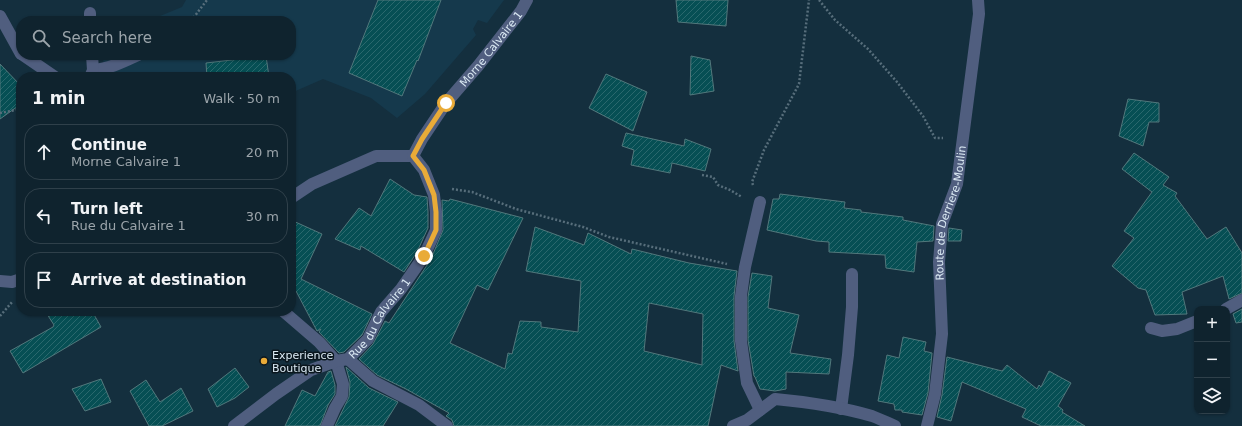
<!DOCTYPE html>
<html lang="en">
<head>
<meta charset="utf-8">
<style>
	:root { --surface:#0f232e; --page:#182b36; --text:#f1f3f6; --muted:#9ba4aa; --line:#2f404a }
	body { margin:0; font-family:"DejaVu Sans",sans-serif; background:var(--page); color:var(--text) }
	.controls { position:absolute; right:12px; bottom:12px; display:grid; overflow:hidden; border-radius:8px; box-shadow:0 1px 3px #0004 }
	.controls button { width:36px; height:36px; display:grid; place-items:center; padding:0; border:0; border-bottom:1px solid var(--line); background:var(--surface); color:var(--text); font:20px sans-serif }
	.stop { position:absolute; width:12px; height:12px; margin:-9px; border:3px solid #e9ab38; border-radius:50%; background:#fff }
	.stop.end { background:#e9ab38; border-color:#fff; box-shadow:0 1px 4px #0008 }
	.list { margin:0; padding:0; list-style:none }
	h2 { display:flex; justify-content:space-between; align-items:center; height:52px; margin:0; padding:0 16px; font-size:17px }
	h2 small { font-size:13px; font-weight:400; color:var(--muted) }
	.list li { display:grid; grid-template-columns:26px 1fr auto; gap:12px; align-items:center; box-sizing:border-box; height:56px; margin:0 8px 8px; padding:0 8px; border:1px solid var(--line); border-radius:16px }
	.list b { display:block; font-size:15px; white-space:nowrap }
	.list p { margin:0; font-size:13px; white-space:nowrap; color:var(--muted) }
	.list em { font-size:13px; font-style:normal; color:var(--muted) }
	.icon { flex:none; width:22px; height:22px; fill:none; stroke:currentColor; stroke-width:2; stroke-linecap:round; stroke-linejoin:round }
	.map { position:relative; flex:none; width:1242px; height:426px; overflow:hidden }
	.search { position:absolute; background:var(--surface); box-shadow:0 1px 3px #0004; left:16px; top:16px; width:280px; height:44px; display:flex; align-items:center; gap:10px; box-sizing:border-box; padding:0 14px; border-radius:16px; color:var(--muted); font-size:15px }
	.panel { position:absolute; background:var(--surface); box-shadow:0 1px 3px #0004; left:16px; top:72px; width:280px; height:244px; border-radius:16px }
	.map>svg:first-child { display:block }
	.built { fill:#15394c }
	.building { fill:url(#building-hatch); stroke:#52787c; fill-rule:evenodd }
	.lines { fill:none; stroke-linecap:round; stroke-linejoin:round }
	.path { stroke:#576e7b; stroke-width:2.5; stroke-dasharray:2 2; stroke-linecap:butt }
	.minor { stroke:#505e7f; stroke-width:12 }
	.route { stroke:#e9ab38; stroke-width:5 }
	.poi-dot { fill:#e9ab38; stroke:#0a161d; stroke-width:1.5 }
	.labels { text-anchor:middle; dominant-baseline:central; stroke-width:3; stroke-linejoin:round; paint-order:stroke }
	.street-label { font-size:11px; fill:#dae9f3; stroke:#0a161d }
	.poi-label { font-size:11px; fill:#dae9f3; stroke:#0a161d; text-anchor:start }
</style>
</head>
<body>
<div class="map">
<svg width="1242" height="426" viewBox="0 0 1242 426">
	<defs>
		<pattern id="building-hatch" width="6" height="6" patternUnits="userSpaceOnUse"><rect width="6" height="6" fill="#064f54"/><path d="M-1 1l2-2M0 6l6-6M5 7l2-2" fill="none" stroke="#2a686d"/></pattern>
	</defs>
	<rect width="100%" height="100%" fill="#142f3e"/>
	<path class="built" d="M186,0H504L487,23L478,20L473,29L476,35L425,94L397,118L371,98L323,79L291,93V77H104L103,55H291V21H148L182,7Z"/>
	<path class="building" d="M378,0H441L418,61L417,60L402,96L349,73Z
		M676,0H728L726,26L678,22Z
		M266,56L269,77H207L206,63Z
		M691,56L710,60L714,91L690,95Z
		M0,64L21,86V104L0,119Z
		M606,74L647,92L633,131L589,108Z
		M1128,99L1159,103V122H1149L1143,146L1119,136Z
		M626,133L684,146L685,139L711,149L705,171L672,163L670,173L631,165L634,150L622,146Z
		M1134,153L1169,177L1163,185L1177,193L1175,196L1207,239L1226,227L1242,253V293L1229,299L1223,276L1182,292L1187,314L1155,315L1146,290L1138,288L1112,266L1134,238L1124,231L1152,192L1122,169Z
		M390,179L414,195L427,197L428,212V228L417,252L404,272L361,246L360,250L335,239L359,208L371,216Z
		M780,194L845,202L844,208L861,210V212L903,217V220L934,226L933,241L917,242L914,272L886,268L885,255L829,252V242L816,241L767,230L773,199H779Z
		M450,199L523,218L488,290L477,285L450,343L505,369L508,353L512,354L520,321L541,322V327L578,332L581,281L526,271L535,227L584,245L588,233L631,254L632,249L689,263L737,271L734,296V341L738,371L721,365L708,426H454L452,420L446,416L449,413L406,389L377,375L359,359L373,344L385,321L389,323L431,259L443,230L442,200L449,201ZM649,303L703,314L702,365L644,351Z
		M291,220L322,234L301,279L372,314L362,335L344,352L339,353L319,332L321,329L317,331L296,291L291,301Z
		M949,228L962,230L961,241H948Z
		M752,273L772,276L768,308L799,315L790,353L831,359L829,374L786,372V389L775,391L760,389L755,377L754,376L748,340V297Z
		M1242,309V322L1236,323L1233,314Z
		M45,311H92L101,327L23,373L10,351L53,327L54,325Z
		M903,337L926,342L924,351L932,353L928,393L922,415L902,412V410H895L894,404L878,401L887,355L899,358Z
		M947,357L1002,371L1007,365L1037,389L1039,385L1041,387L1049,371L1071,383L1058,406L1063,410L1062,412L1085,426H1041L1022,417L1026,409L962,382L951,421L937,417L942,395Z
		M346,367L369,388L398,402L383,426H335L349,397L350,382Z
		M235,368L249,387L235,398L217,407L208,389Z
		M331,371L335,385V394L328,405L320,426H285L302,390L315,396L328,372Z
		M101,379L111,402L85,411L72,389Z
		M146,380L160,402L181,388L193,411L162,426H149L130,391Z"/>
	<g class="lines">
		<path class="path" d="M819,0L835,20L868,49L897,82L923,116L935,138H943
			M191,21L207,0
			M0,113L21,109
			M702,175L713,177L718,185L730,190L742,197
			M753,185L752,182L764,150L799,84L809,0
			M452,189L472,192L516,209L583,227L609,237L727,264
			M0,316L13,301"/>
		<g class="minor">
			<path d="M90,13V21"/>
			<path d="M0,16L21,54"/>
			<path d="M23,55L55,77"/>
			<path d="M93,70C109,69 123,62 138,55"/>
			<path d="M90,77L93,70L92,55"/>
			<path id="s1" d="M413,156L422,139L446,103L478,66L521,11L527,0"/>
			<path d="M291,198L312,184L376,156H413"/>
			<path d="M0,281L12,282L21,279"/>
			<path d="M1226,309L1242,300"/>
			<path d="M283,311L319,342L336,361L343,384L342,396L335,408L327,426"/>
			<path d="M1151,328L1162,331L1177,329L1197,321"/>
			<path d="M348,359L373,381L419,405L447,426"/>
			<path d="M841,409L848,355L852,307V274"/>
			<path d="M760,410L747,383L741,341V296L745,267L760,202"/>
			<path id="s2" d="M234,426L276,394L311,370L336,361L348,359L368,339L381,312L401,289L424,256L436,230V212L434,195L424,170L413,156"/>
			<path d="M733,426L747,420L775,399C807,402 841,407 872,416C880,419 888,423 895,426"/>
			<path id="s3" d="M927,426L935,394L942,334L939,262L942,224L957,184L979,14L978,0"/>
		</g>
	</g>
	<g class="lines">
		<path class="route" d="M424,256L436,230V212L434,195L424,170L413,156L422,139L446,103"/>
	</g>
	<circle class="poi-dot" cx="264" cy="361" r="4"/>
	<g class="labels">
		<g class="street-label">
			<text stroke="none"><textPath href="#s1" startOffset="133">Morne Calvaire 1</textPath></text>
			<text stroke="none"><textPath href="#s3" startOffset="216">Route de Derriere-Moulin</textPath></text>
			<text stroke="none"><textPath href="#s2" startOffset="186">Rue du Calvaire 1</textPath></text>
		</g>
		<g class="poi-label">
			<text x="272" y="355">Experience<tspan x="272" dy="13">Boutique</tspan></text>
		</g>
	</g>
</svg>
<div class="controls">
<button>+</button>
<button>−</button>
<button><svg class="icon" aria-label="layers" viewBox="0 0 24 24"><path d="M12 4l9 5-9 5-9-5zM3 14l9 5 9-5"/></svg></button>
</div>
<div class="stop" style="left:446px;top:103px"></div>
<div class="stop end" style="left:424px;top:256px"></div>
<div class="search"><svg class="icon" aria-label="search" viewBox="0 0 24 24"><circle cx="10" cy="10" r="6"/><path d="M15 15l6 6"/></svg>Search here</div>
<section class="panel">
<h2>1 min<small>Walk · 50 m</small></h2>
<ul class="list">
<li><svg class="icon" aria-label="ahead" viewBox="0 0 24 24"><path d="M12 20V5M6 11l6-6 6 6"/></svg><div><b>Continue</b><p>Morne Calvaire 1</p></div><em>20 m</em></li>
<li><svg class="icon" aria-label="left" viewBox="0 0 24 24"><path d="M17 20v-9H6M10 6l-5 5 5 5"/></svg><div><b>Turn left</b><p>Rue du Calvaire 1</p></div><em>30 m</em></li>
<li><svg class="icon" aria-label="arrive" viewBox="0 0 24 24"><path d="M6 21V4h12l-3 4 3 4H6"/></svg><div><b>Arrive at destination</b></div></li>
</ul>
</section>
</div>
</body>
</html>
